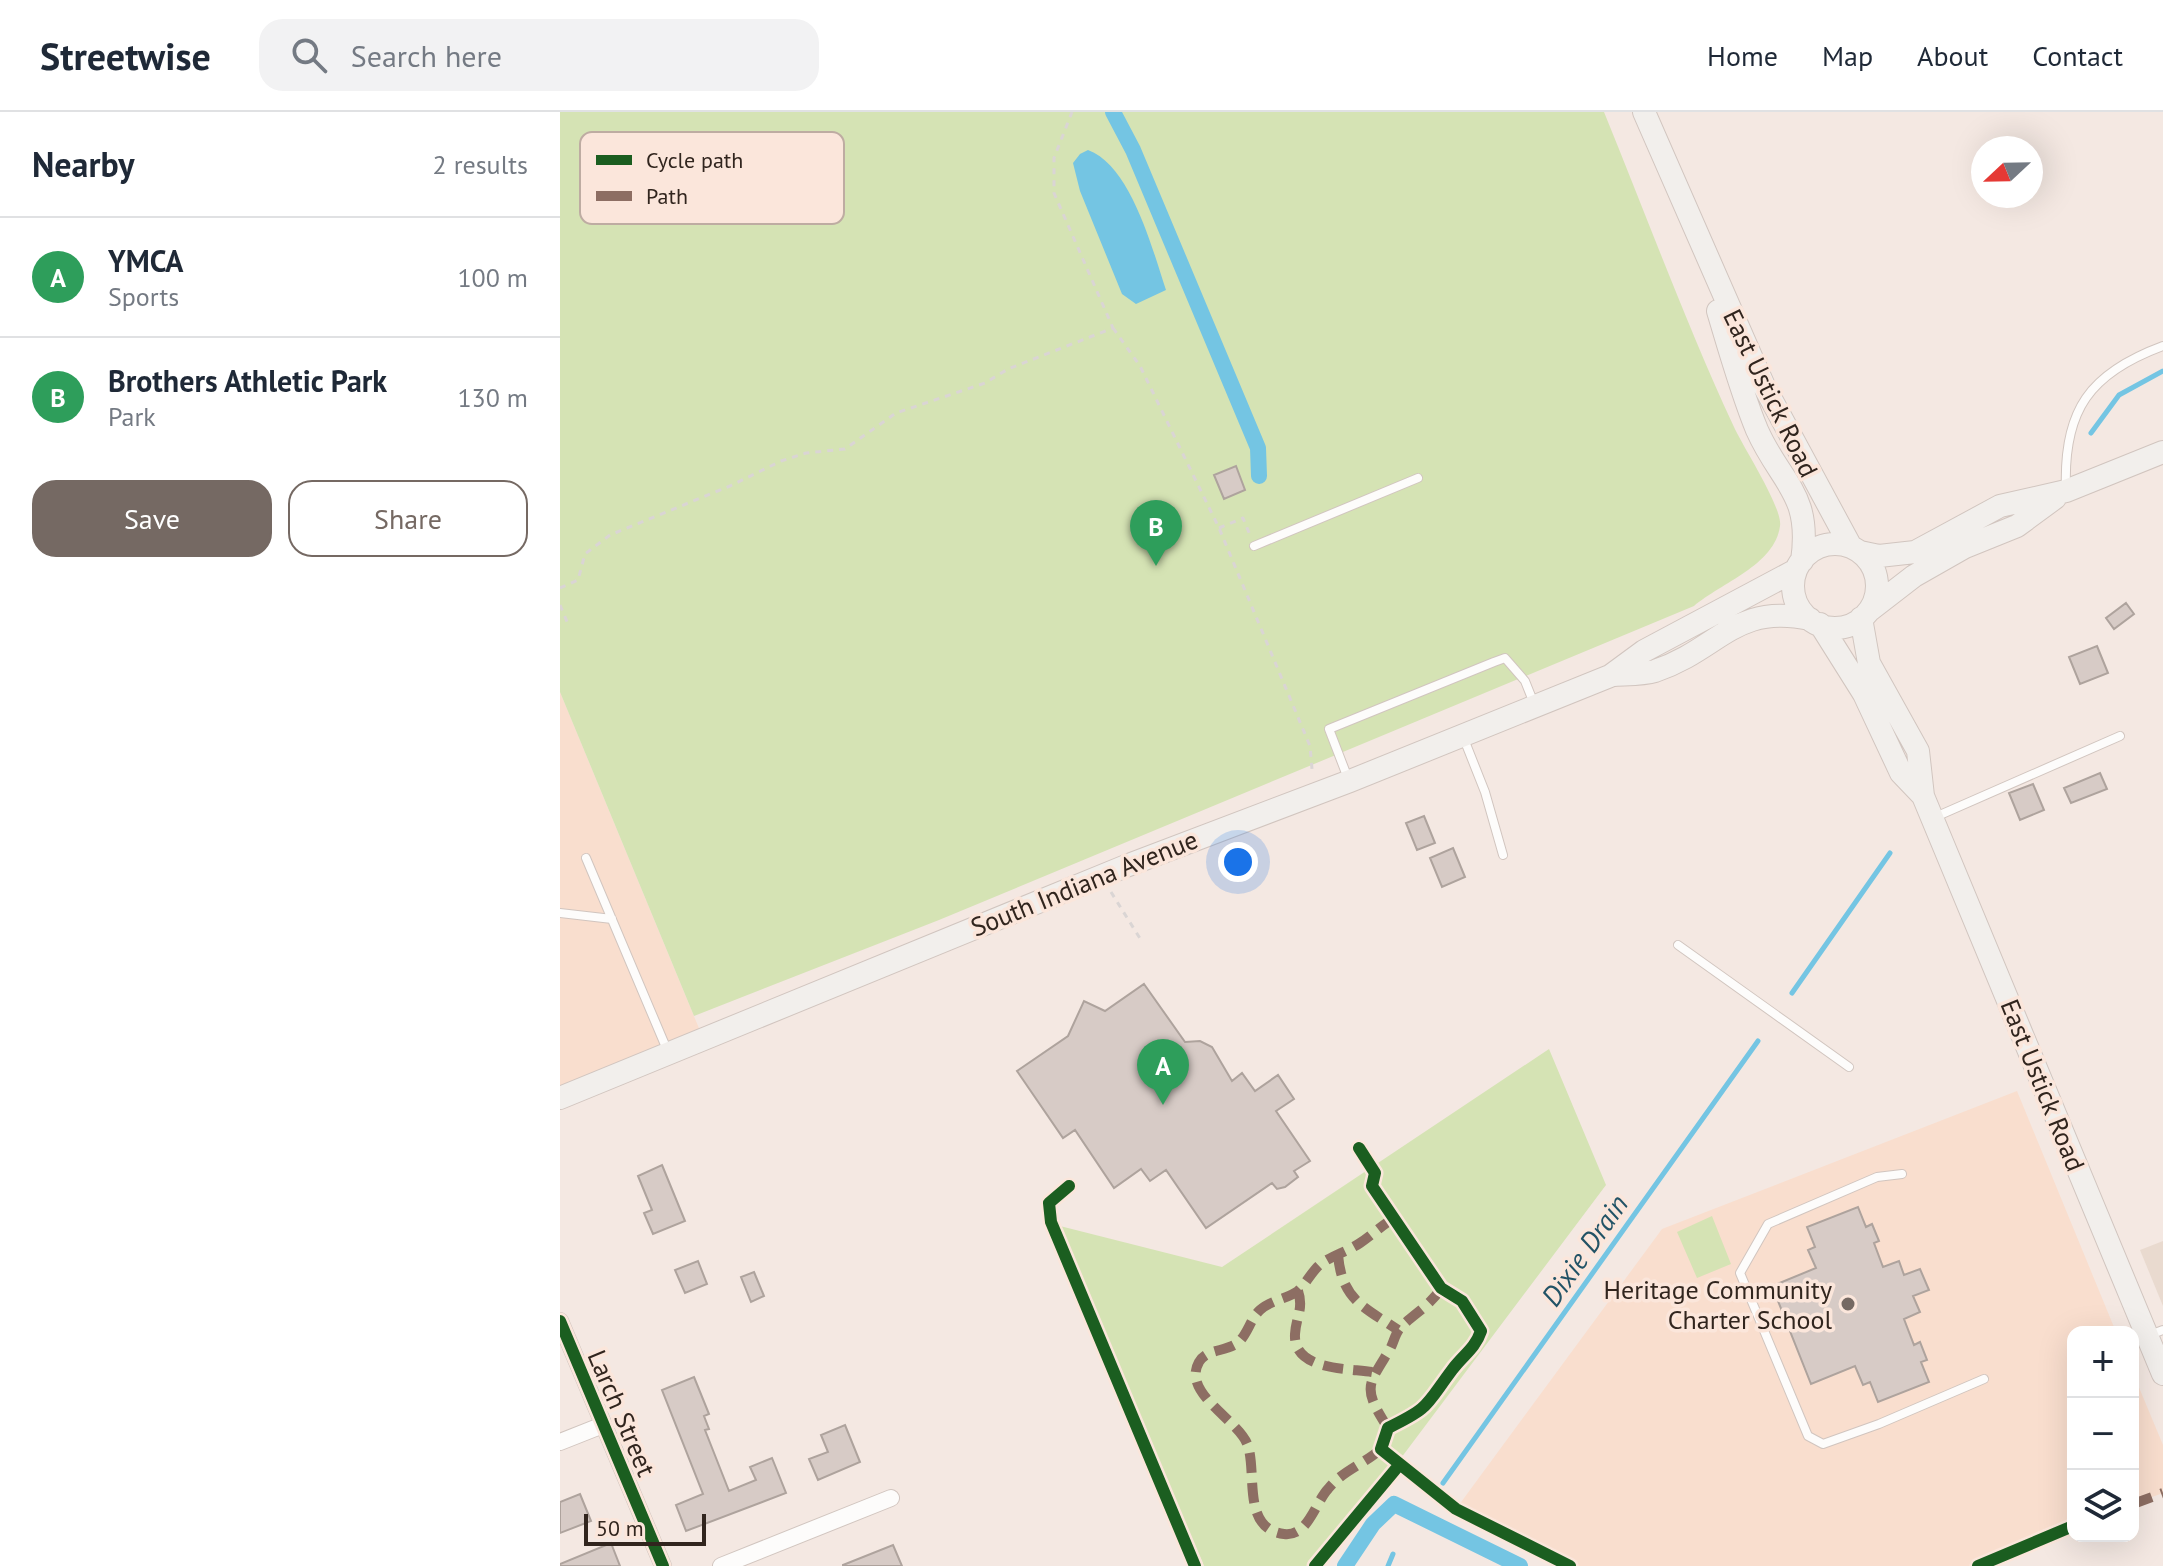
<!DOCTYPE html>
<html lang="en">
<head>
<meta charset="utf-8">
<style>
	:root { --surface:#fff; --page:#f2f2f3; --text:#1f2937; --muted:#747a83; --line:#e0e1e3; --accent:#756963 }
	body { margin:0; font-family:"PT Sans",sans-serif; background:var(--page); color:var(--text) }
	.controls { position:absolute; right:24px; bottom:24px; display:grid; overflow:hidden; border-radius:16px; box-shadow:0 8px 32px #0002 }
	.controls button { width:72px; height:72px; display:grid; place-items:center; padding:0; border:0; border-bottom:2px solid var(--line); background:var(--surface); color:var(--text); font:40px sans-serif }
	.compass { position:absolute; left:1411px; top:24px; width:72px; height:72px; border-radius:50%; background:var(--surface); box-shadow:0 8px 32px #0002; rotate:248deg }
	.scale { position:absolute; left:24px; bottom:20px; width:122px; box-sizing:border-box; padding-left:8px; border:4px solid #31251e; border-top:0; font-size:22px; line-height:28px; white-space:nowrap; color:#31251e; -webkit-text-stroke:6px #fbe6db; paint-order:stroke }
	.you { position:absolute; left:678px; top:750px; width:28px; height:28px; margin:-20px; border:6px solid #fff; border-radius:50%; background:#1a73e8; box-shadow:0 0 0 12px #1a73e833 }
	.badge { display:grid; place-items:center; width:52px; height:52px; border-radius:50%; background:var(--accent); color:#fff; font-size:26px; font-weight:700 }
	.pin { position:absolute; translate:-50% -66px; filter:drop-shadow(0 2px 4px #0008) }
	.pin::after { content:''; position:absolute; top:42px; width:28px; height:24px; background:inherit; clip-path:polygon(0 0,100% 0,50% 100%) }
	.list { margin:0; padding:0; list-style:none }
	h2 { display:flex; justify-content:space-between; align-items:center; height:104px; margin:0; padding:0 32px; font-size:34px }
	h2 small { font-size:26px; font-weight:400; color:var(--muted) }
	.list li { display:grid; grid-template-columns:52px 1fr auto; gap:24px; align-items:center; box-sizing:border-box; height:120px; padding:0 32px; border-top:2px solid var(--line) }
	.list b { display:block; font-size:30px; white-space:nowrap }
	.list p { margin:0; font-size:26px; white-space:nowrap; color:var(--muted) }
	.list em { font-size:26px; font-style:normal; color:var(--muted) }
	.actions { display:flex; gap:16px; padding:24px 32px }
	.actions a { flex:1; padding:18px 0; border:2px solid var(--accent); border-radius:24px; text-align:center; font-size:28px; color:var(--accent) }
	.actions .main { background:var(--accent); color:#fff }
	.icon { flex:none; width:44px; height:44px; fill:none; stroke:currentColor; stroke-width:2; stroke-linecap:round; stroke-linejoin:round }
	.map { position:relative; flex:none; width:1603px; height:1454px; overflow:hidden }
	header { display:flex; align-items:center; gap:48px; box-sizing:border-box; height:112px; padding:0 40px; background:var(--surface); border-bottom:2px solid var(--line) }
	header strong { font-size:38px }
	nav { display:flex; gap:44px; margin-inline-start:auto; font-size:28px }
	.search { width:560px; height:72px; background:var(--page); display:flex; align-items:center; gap:20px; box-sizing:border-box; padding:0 28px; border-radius:24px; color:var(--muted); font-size:30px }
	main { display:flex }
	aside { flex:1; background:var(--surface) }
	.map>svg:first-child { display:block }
	.built { fill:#f9dece }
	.industrial { fill:#e9dacf }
	.green { fill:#d5e3b4 }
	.water { fill:#74c5e3 }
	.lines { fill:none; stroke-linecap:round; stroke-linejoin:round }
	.stream { stroke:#74c5e3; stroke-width:5 }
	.canal { stroke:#74c5e3; stroke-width:16 }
	.building { fill:#d7cbc6; stroke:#aea39d; stroke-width:2 }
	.service-casing { stroke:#d1c5bf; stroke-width:10 }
	.minor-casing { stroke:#d1c5bf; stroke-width:18 }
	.secondary-casing { stroke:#d1c5bf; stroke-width:24 }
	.path { stroke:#dad5d4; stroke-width:3; stroke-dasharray:6 6; stroke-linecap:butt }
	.service { stroke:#fdfcfb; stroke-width:8 }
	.minor { stroke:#fdfcfb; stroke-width:16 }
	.secondary { stroke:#f2efec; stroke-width:22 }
	.quiet { stroke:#8d6e63; stroke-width:10; stroke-dasharray:20 10; stroke-linecap:butt }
	.cycleway-casing { stroke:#fbe6db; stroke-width:17 }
	.cycleway { stroke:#1b5e20; stroke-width:12 }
	.poi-dot { fill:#756963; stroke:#fbe6db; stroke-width:3 }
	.labels { text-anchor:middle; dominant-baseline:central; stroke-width:7; stroke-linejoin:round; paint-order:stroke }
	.street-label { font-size:26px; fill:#31251e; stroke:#fbe6db }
	.poi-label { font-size:26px; fill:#31251e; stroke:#fbe6db; text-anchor:end }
	.water-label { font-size:28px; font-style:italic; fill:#225366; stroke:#fbe6db }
	.key { fill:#fbe6db; stroke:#beaca2; stroke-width:2 }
	.key-label { font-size:22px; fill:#31251e }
</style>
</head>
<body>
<header>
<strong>Streetwise</strong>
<div class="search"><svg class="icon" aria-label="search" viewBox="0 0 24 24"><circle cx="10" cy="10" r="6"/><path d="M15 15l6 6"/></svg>Search here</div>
<nav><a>Home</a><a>Map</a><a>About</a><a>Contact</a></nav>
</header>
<main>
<aside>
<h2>Nearby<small>2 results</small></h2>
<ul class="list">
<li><span class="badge" style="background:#2e9e5b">A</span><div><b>YMCA</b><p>Sports</p></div><em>100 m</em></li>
<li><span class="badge" style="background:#2e9e5b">B</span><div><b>Brothers Athletic Park</b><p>Park</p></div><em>130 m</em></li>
</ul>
<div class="actions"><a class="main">Save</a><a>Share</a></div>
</aside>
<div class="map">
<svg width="1603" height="1454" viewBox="0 0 1603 1454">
	<rect width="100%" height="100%" fill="#f4e8e2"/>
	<path class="built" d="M0,580L143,926L0,986Z
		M1457,979L1556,1220H1513V1414L1418,1454H1010L896,1397L1102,1117Z
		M1573,1261L1603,1333V1381L1573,1392Z"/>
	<path class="industrial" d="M1603,1129V1194L1580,1138Z"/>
	<path class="green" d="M0,0H1044C1087,105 1126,212 1174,315C1183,335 1223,396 1220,414C1215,453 1161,471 1134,494L379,808L134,904L0,580Z
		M989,937L1046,1073L760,1454H644L496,1113L662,1155Z
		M1152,1104L1171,1152L1137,1166L1117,1120Z"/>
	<path class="water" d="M528,38C571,54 592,136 606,178L576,192L562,182L520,79L513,51L520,42Z"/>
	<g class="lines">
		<path class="stream" d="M1531,321L1559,283L1603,259
			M1232,881L1330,741
			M883,1371L1198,929
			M828,1454L833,1442"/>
		<path class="canal" d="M553,0L573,38L698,336L699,364
			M785,1454L813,1412L834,1392L960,1454"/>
	</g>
	<path class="building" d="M676,354L685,378L664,387L654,363Z
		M1566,491L1574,502L1554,517L1546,506Z
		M1537,534L1548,561L1520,572L1509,545Z
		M1540,661L1547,677L1511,691L1504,676Z
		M1473,672L1484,698L1460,708L1449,681Z
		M864,704L875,731L857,738L846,711Z
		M893,736L905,765L882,775L870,746Z
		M584,872L625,930L640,929L652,935L672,969L682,961L695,979L718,963L734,987L716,999L750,1049L734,1059L738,1065L725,1075L717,1077L712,1071L646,1116L606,1058L590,1069L581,1057L554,1076L515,1018L503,1026L457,959L508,924L524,889L545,899Z
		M102,1053L125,1109L93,1122L84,1101L92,1098L78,1064Z
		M1298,1095L1306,1115L1312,1112L1319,1129L1314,1131L1323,1155L1339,1149L1344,1163L1360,1157L1369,1178L1353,1184L1360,1200L1344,1207L1354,1233L1360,1230L1367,1248L1361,1250L1369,1270L1318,1290L1310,1270L1303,1273L1295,1254L1251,1272L1212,1174L1256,1156L1248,1138L1255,1135L1247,1115Z
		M138,1149L147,1172L125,1181L115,1158Z
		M194,1160L204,1184L191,1190L181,1165Z
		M134,1265L149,1302L144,1304L149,1317L145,1318L169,1379L196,1368L190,1355L212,1346L226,1381L126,1419L116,1393L143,1382L102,1278Z
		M285,1313L300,1350L258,1368L249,1347L268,1340L261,1323Z
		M20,1382L31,1409L0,1421V1390Z
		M51,1431L60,1454H0V1452Z
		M333,1433L342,1454H283V1453Z"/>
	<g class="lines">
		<g class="service-casing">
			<path id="service" d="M1506,377C1503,298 1530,261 1603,234
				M694,434L858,366
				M904,627L925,680L943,743
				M789,669L769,617L934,550L945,546L965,569L975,594
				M1373,706L1560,624
				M26,746L108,940
				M0,801L52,807
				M1118,833L1289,955
				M1342,1062L1317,1065L1208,1112L1180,1161L1248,1324L1263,1332L1319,1312L1424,1267
				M1587,1224L1603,1218"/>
		</g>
		<g class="minor-casing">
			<path id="minor" d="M0,1209L103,1454
				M0,1330L43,1313
				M161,1454L331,1386"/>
		</g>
		<g class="secondary-casing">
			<path id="secondary" d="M1084,0L1204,274L1291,435
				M1158,199C1170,239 1181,279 1197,318C1221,372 1252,381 1242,449
				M1233 474a42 42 0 1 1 84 0a42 42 0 1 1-84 0Z
				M1300,440L1319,444L1355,440L1440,394L1506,379L1603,340
				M1310,498L1354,464L1405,435L1457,414L1495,386
				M1301,506L1309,551L1358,639L1363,684L1603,1262
				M1260,512L1304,582L1341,661L1363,684
				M1052,563C1065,562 1082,563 1095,559C1160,537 1174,491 1250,507
				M0,986L566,754L790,669L1050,564L1084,539L1236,458"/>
		</g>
		<path class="path" d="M553,216L580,254L659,416L750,634L752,657
			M659,416L683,406L690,423
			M0,476L18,468L25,442L50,423L170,374L221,349L246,341L285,337L336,301L425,271L448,257L553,216L494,81V46L512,0
			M0,493L8,512
			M551,780L581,828"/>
		<use href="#service" class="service"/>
		<use href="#minor" class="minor"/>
		<use href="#secondary" class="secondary"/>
		<path class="quiet" d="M778,1143C782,1188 804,1195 838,1218
			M738,1179C744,1196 736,1205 735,1222C733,1259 788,1256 812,1260
			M828,1316C802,1275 807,1275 830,1237C834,1230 835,1221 841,1215C855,1201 871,1193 881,1176
			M821,1337C804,1352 782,1359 768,1377C755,1391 748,1425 724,1422C682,1417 697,1363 688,1334C680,1308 621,1282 639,1250C647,1237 663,1240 676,1232C687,1225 690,1207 700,1198C711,1188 727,1187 738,1179C747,1171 752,1158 762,1151C774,1143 788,1139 800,1131C812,1123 821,1114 834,1106
			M1573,1392L1603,1381"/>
		<g class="cycleway-casing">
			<path id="cycleway" d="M799,1036L815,1061L812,1074L881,1176L902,1189L921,1219C915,1237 903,1243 892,1258C865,1294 871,1295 828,1316L821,1337L896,1397L1010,1454
				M509,1074L489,1091L491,1110L635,1454
				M0,1209L103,1454
				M755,1454L840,1352
				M1418,1454L1513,1414"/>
		</g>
		<use href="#cycleway" class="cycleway"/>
	</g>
	<circle class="poi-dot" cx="1288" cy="1192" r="8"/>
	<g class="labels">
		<g class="street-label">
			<text transform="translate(1211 281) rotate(64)">East Ustick Road</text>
			<text transform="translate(524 771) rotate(-22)">South Indiana Avenue</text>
			<text transform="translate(1483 973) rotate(68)">East Ustick Road</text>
			<text transform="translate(62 1301) rotate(67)">Larch Street</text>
		</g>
		<g class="poi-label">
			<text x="1272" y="1177">Heritage Community<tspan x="1272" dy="30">Charter School</tspan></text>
		</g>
		<g class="water-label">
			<text transform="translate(1024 1138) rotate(-55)">Dixie Drain</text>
		</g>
	</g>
	<rect x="20" y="20" width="264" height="92" rx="12" class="key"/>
	<rect x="36" y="43" width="36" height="10" fill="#1b5e20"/>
	<rect x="36" y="79" width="36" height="10" fill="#8d6e63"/>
	<g class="key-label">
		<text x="86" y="56">Cycle path</text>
		<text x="86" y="92">Path</text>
	</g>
</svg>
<div class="controls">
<button>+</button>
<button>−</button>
<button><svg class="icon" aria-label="layers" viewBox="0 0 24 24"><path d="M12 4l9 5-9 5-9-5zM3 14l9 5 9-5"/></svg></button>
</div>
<svg class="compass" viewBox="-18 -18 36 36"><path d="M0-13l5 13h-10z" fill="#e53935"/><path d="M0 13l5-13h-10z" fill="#747a83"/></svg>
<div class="scale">50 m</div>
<div class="you"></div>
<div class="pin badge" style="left:603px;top:993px;background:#2e9e5b">A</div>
<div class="pin badge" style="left:596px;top:454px;background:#2e9e5b">B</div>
</div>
</main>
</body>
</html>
